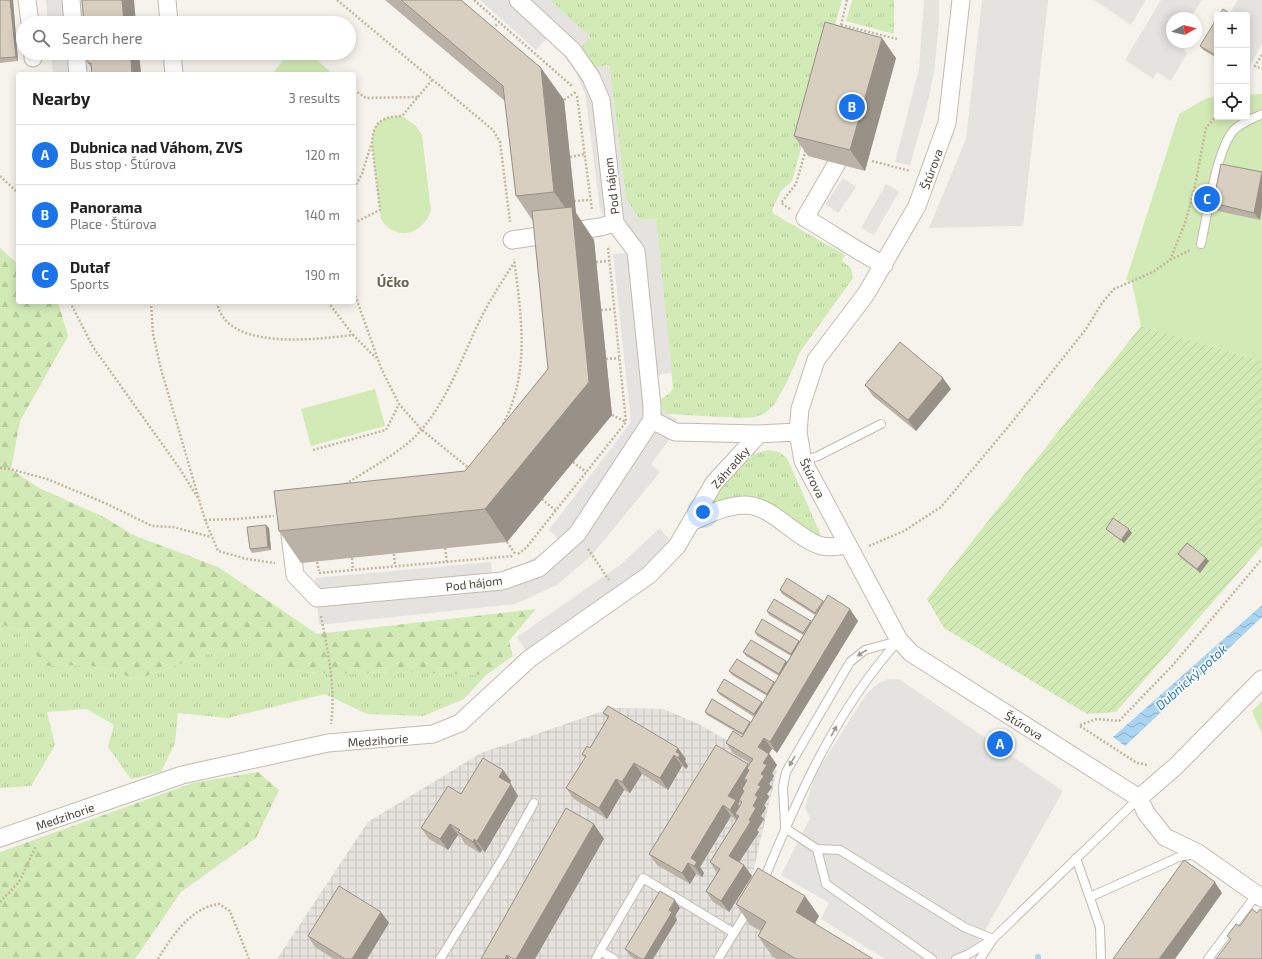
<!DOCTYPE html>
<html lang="en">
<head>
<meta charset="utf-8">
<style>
	:root { --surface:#fff; --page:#f6f6f6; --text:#222; --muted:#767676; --line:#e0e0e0; --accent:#1a73e8 }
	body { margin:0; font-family:"Exo 2",sans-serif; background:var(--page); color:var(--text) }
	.controls { position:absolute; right:12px; top:12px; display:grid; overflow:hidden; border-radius:4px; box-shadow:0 2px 10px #0003 }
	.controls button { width:36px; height:36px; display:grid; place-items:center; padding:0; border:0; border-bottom:1px solid var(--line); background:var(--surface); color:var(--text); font:20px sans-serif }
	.compass { position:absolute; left:1166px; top:12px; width:36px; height:36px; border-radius:50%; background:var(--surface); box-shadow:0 2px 10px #0003; rotate:82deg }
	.you { position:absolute; left:703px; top:512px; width:14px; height:14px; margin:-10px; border:3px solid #fff; border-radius:50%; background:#1a73e8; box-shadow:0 0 0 6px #1a73e833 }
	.badge { display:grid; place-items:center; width:26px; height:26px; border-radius:50%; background:var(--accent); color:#fff; font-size:13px; font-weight:700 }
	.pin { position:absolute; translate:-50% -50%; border:2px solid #fff; box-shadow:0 1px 4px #0006 }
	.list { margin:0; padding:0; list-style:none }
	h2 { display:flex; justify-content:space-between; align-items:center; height:52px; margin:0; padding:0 16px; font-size:17px }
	h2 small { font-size:13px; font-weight:400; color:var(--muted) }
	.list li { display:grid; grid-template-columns:26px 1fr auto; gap:12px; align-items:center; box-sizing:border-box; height:60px; padding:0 16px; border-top:1px solid var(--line) }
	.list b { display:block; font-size:15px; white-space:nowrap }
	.list p { margin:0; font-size:13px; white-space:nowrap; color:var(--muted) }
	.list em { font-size:13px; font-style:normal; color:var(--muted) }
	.icon { flex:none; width:22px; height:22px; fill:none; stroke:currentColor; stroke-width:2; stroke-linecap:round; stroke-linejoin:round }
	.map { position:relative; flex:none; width:1262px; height:959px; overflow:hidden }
	.search { position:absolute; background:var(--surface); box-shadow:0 2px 10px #0003; left:16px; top:16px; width:340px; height:44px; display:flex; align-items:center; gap:10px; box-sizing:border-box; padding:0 14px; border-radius:22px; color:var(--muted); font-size:15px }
	.panel { position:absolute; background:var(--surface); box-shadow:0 2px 10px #0003; left:16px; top:72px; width:340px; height:232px; border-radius:4px }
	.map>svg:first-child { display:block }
	.industrial { fill:url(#industrial-grid) }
	.grass { fill:url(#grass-tufts) }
	.forest { fill:url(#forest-firs) }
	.park { fill:#d2eab5 }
	.garden { fill:url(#garden-furrows) }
	.parking { fill:#e5e3e0 }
	.water { fill:url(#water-waves) }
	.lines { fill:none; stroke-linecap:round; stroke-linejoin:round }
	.stream { stroke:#a9d4f2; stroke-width:6 }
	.lane-casing { stroke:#c2bbae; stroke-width:10 }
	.street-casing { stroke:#c2bbae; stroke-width:19 }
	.path { stroke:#c4b79f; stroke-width:2.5; stroke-dasharray:2 2; stroke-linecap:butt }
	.lane { stroke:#fff; stroke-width:8 }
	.street { stroke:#fff; stroke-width:17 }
	.wall { fill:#bab2a6; fill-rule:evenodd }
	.shaded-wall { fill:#979187 }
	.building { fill:#d8cfc1; stroke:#979187 }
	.oneway { fill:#9c9892 }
	.labels { text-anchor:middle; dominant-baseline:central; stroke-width:3; stroke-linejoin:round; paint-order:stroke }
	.street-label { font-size:12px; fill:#4b4439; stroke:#fff }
	.water-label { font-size:13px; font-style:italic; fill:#2e7ab2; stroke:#fff }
	.quarter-label { font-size:14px; font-weight:bold; fill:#6e6250; stroke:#fff }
</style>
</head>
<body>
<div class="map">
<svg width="1262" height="959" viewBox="0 0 1262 959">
	<defs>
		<pattern id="industrial-grid" width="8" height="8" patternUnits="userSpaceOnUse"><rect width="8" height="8" fill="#e6e2dd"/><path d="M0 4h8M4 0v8" fill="none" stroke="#c7c3be"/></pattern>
		<pattern id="grass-tufts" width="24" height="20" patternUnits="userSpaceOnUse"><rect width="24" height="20" fill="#d2eab5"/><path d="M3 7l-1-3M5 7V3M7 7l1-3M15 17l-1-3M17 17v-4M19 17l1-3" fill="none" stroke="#b6ca9c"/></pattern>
		<pattern id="forest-firs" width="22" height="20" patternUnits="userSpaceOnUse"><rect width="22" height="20" fill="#d2eab5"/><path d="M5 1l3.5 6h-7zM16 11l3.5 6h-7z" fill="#b6ca9c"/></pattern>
		<pattern id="garden-furrows" width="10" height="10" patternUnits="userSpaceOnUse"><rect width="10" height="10" fill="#d2eab5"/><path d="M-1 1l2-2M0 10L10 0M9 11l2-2" fill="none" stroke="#b6ca9c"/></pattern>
		<pattern id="water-waves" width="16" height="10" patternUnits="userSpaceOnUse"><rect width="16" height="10" fill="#a9d4f2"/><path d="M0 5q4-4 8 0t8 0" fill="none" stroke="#8caec5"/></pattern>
	</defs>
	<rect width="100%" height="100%" fill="#f6f3ec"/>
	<path class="industrial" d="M612,708L663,709L699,724L777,770L750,885L870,959H277L368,822L481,753Z"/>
	<path class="grass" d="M550,0H842L792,181L781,191L772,210L774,214L845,255L842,261L851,268L853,278L800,352L787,382L774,405L765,413L755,417L740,418L667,414L660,407V400L671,392L673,388L656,219L640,220L626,199L609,65L590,69L578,51L590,37Z
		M852,0H894V34L846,21Z
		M768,450L779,452L787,458L820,533L819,537L741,497L720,500L708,506C712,494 734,468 745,459C751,454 760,452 768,450Z
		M0,624L20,630L44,666L89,665L138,679L246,640L293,671L332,674L395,672L486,675L464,699L423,716L367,714L325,694L228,718L178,713L175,743L161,772L131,779L108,747L114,725L87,709L47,712L55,745L31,786L0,788Z
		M1262,701V734L1252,711Z"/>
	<path class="forest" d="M0,248L18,264V302H58L68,336L20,421L11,469L39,488L104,517L133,535L218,567L317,634L536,609L509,641L513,656L486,675L395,672L332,674L293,671L246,640L138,679L89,665L44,666L20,630L0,624Z
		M258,772L279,790L256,838L181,892L135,959H0V852L193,783Z"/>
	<path class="park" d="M289,53H309L333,74H272Z
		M1262,94V361L1141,326L1132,282L1126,280L1179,114L1207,98L1217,97V117H1247V95Z
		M402,116L416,126L422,135L431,211C422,235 396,242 381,219L372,144C373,122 381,117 402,116Z
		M375,389L385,426L311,446L301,409Z"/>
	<path class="garden" d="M1141,326L1262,361V546L1116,712L1087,714L944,628L927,599Z"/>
	<path class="parking" d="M46,0H92L95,23H48Z
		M480,0H550L590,37L578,51L590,69L609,65L626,199L640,220L656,219L672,373L657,375L660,407L667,414L677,419L675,432L651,464L660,472L592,555L557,585L515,604L319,625L315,578L491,562L492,574L518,567L548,550L559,539L549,530L631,422L613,254L628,253L609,229L600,209L585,94L576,72L562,53L547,38L536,50Z
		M924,0H939V23L934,72L927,105L910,165L895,162L919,69Z
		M982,0H1048L1023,226L929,228L966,139Z
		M1094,0H1146L1131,25Z
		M1161,0H1202L1190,18H1172V42H1181L1187,54L1171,81L1157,72L1153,79L1125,60Z
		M1238,0H1262V44L1247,71V15H1229Z
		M51,53H98L100,74H53Z
		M843,178L856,187L838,213L825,204Z
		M886,184L899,192L874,235L861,228Z
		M660,528L672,543L632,580L526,651L517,637L620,565Z
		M888,679H899L1063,791L969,959H885L821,919L829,903L781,875L810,818L805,808L815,775L865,696L877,684Z"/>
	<path class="water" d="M1262,605V617L1125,746L1113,737Z"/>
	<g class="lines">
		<path class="stream" d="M1038,959V957"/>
		<g class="lane-casing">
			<path id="lane" d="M1201,244C1207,216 1216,152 1233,131C1240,123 1252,119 1262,114
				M803,461L818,456L881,424
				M785,826L783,787L786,772L850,662L865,650L898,641
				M785,828L817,849L840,850L964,927L993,939
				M817,849L826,884L932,959
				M1076,858L1100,927L1101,959
				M763,882C798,796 836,710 899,640
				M1090,897L1179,857L1194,854
				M440,959L503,858L534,803
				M596,959L600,951
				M614,959L600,951L643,878L734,933
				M718,959L750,907
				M956,959L967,955L990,941
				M980,959L993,939L1139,798
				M1208,959L1257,894"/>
		</g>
		<g class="street-casing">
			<path id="street" d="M27,0L30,23
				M71,0L73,23
				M167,0L169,23
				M961,0L947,123L917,206L866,294L816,360L800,409L798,432L803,461L899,640L911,653L1139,798L1176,766L1262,679
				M33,53V58
				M76,53L78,74
				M172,53L174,74
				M837,163L805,218C832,233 856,251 884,265
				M512,240L600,227L615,223
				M652,420L675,432L759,434L798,432
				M691,522C709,514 726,505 746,505C773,506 796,539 822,546C830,548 839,546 846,545
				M289,526L295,575L317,598L502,581L539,568L577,534L652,420V406L636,251L615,223L601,100L591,77L573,51L518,0
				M1139,798L1146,813L1165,837L1198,853L1262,898
				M0,838L182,775L328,743L433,734L460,723L529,659L649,575L677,546L714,483L759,434"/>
		</g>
		<path class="path" d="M337,0L493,130L500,142L510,222
			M474,0L573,87
			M841,25L897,39
			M493,29L499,22
			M840,29L847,0
			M1262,55L1255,66L1262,69
			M354,90L366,98L418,97
			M577,96L592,210
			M564,100L576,92
			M570,157L585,154
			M872,161L910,171
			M0,176L18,193
			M354,188L362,174L371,145
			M574,201L590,200
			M790,209L781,203L796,184L806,149
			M354,223L380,210L372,144C373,122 381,117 402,116L433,79
			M1170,260L1190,250
			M596,262L609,261
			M354,292L381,368L399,404L422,430L470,469
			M70,302L93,347L180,469L198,498
			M151,302L153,334L161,369L205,520L218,551L247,559L275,563
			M217,302C225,352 318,339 353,335L376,358
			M328,302L353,335
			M601,310L614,309
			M606,359L619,358
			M612,415L626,422
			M503,424C531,371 521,315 514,259
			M313,450L386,430L399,404
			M573,462L586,472
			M0,468L10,469L47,479L105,503L152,526L173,527L211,537
			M346,484C370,468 404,451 422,429C449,397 462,357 480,320C490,300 502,281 514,263
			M542,499L556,511
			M205,520L236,519L274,516
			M507,542L516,555
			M869,546L904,531L941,507L1013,421L1086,329L1102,303L1114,289L1153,272L1170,260L1185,223L1194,191L1206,128L1217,115
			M445,548L447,562
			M588,549L609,580
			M394,554L395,566
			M518,554L526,548L626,422L608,247
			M352,558L353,570
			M317,562L319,571
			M319,573L513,556
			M321,616C328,653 336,687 331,724
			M1080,725L1097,719L1119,721L1172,666L1262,559
			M1080,726L1137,763L1148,765
			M0,902L19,882L36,846
			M158,959C172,936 190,908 219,904L230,911L249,959"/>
		<use href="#lane" class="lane"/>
		<use href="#street" class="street"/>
	</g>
	<path class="wall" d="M0,0H13L18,61L0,63Z
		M385,0H461L541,68L564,100L576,213L594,240L612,415L507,542L301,563L279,531L465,471L548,369L533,221L516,196L505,101Z
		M1217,18V58L1203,50L1200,46Z
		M87,53H139L141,74H92V68L88,63Z
		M896,58L865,171L808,156L794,136Z
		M1262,172L1260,220L1218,211L1213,203Z
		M865,385L951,389L916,431L873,396Z
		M266,525L269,528L271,550L252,553L250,549Z
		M1106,529L1132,533L1124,543L1109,532Z
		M1178,554L1206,558L1209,561L1200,573L1181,558Z
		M780,590L823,601L858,621L777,753L772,749L769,753L777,765L772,773L774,776L769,784L772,787L767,794L769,797L764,805L766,808L761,816L764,819L757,830L759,832L739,862L752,876L729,912L713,902L706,891L717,873L710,862L736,820L731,816L700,867L704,873L702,877L696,874L690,884L657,865L649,854L748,765L750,763L734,754L726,743L743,736L707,715L705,712L751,723L754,717L720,695L717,691L762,702L763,703L767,696L732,675L729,671L775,682L779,676L746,656L743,652L786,661L787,662L791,656L757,636L755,632L799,642L803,635L769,615L767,611L811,622L815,615L782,594ZM740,801L741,804L740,806L738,804Z
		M603,713L686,759L685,761L688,766L686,769L682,766L668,790L642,774L630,793L624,790L607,819L574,799L566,788L585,758L582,754L590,748L608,719Z
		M503,770L511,781L510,784L518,796L485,852L482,850L480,853L465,844L461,837L458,835L448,850L429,839L421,828L461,794Z
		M736,904L819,916L815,924L873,959H776L772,956L758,936L761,931L750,925Z
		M680,908L675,916L677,920L653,959H634L631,957L625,949Z
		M381,912L389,923L367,959H334L315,947L308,936Z"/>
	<path class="shaded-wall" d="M10,0H13L18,61L16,57Z
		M122,0H134L136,23H124Z
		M882,38L896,58L865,171L850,150Z
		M127,53H139L141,74H132L127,60Z
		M541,68L564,100L576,213L594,240L612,415L507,542L485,509L589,382L573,218L554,192Z
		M1262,173V208L1260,220L1254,213Z
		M943,378L951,389L916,431L908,420Z
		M266,525L269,528L271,550L268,547Z
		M1129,529L1132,533L1124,543L1121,540Z
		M1206,558L1209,561L1200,573L1197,569Z
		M850,609L858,621L777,753L770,742Z
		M799,641L801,645L794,657L791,654Z
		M786,661L789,665L781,678L779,674Z
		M762,702L765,706L757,718L754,714Z
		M764,738L772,749L766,758L758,747Z
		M678,748L686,759L685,761L688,766L686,769L678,758L676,752Z
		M769,754L777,765L772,773L774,776L769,784L772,787L767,794L769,797L764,805L766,808L761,816L764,819L757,830L759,832L736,867L729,856L749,820L763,763Z
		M674,755L682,766L668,790L660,778Z
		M634,763L642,774L630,793L622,782Z
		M748,764L756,776L749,770L747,768L754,778L747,780L744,779L749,786L744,791L742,789L745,794L739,800L740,801L738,804L744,811L739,816L735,814L739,819L738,821L730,810L728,796Z
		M503,770L511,781L507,788L499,777Z
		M616,779L624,790L607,819L599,808Z
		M511,784L518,796L485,852L477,841Z
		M723,805L731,816L700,867L704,873L702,877L694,866L691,858Z
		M450,824L458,835L448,850L440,839Z
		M594,824L604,839L535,959H516Z
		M474,839L482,850L480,853L473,842Z
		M688,863L696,874L690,884L682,873Z
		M744,865L752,876L729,912L721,901Z
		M1215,882L1222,893L1175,959H1159Z
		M805,896L819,916L810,932L796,912Z
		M675,900L680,908L675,916L677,920L653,959H644Z
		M381,912L389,923L367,959H352Z
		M507,955L510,959H505Z"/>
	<path class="building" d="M0,0H10L16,57L0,58Z
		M82,0H122L124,23H84Z
		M401,0H461L541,68L554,192L516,196L503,86Z
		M1223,9L1232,15H1219Z
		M1217,18V56L1200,46Z
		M825,22L882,38L850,150L794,136Z
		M87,53H127V60L131,59L132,74H92L91,63H88Z
		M1221,164L1262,172L1254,213L1213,203Z
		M572,207L589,382L485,509L279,531L274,491L465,471L548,369L532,211Z
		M900,342L943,378L908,420L865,385Z
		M1113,518L1129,529L1121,540L1106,529Z
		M266,525L268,547L250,549L247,527Z
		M1187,543L1206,558L1197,569L1178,554Z
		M787,578L823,601L815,613L780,590Z
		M828,595L850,609L770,742L764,738L758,747L769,754L763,763L767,765L761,774L764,776L758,785L761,786L755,795L758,797L753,806L756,808L749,820L751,821L729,856L744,865L721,901L706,891L720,869L710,862L739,816L735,814L742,802L739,800L744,791L742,789L747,780L744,779L749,770L747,768L753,759L726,743L733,731L742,737Z
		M774,599L811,621L803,633L767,611Z
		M762,619L799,641L791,654L755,632Z
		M751,640L786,661L779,674L743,652Z
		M737,659L774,682L767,694L729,671Z
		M724,679L762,702L754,714L717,691Z
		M712,699L750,722L743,734L705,712Z
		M608,706L678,748L676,752L680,754L678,758L674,755L660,778L634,763L622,782L616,779L599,808L566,788L586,756L582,754L587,746L590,748L609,716L603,713Z
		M716,745L748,764L728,796L736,800L730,810L723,805L691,858L697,862L694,866L688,863L682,873L649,854Z
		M483,758L503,770L499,777L511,784L477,841L474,839L473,842L458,832L460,830L450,824L440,839L421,828L448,786L461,794Z
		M566,808L594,824L516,959H513L507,955L505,959H481Z
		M1184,860L1215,882L1159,959H1113Z
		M758,868L805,896L796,912L873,959H796L758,936L766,922L736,904Z
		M339,886L381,912L352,959H345L308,936Z
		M660,891L675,900L669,910L672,912L644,959H641L625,949Z
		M1252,909L1257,913L1260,909L1262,910V959H1216L1231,939L1227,936L1236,924L1240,926Z"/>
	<defs><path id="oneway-solid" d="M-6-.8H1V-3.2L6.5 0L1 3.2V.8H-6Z"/></defs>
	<g class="oneway">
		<use href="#oneway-solid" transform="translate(862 653) rotate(147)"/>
		<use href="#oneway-solid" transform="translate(834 731) rotate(-61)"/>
		<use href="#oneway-solid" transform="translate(792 761) rotate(120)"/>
	</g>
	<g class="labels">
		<g class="street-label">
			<text transform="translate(931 169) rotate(-70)">Štúrova</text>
			<text transform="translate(611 186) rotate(-97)">Pod hájom</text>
			<text transform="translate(730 467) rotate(-49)">Záhradky</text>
			<text transform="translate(813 478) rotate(65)">Štúrova</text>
			<text transform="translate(474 583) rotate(-7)">Pod hájom</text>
			<text transform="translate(1024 725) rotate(32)">Štúrova</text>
			<text transform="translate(378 740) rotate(-4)">Medzihorie</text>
			<text transform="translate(65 816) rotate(-19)">Medzihorie</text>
		</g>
		<g class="water-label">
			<text transform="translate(1191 677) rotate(-42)">Dubnický potok</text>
		</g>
		<g class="quarter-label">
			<text x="393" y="281">Účko</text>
		</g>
	</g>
</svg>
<div class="controls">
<button>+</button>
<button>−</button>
<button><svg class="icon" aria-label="locate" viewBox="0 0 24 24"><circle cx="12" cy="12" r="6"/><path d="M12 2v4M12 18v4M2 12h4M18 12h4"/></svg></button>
</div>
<svg class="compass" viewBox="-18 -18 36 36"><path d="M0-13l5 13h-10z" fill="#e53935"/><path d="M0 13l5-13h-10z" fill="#767676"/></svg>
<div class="you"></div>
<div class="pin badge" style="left:1000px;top:744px">A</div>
<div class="pin badge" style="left:852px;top:107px">B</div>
<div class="pin badge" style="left:1207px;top:199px">C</div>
<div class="search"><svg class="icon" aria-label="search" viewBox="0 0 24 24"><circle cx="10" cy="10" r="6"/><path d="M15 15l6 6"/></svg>Search here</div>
<section class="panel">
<h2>Nearby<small>3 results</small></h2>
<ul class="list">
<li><span class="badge">A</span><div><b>Dubnica nad Váhom, ZVS</b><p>Bus stop · Štúrova</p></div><em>120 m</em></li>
<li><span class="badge">B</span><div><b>Panorama</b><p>Place · Štúrova</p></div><em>140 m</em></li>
<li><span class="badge">C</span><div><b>Dutaf</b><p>Sports</p></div><em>190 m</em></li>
</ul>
</section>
</div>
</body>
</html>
